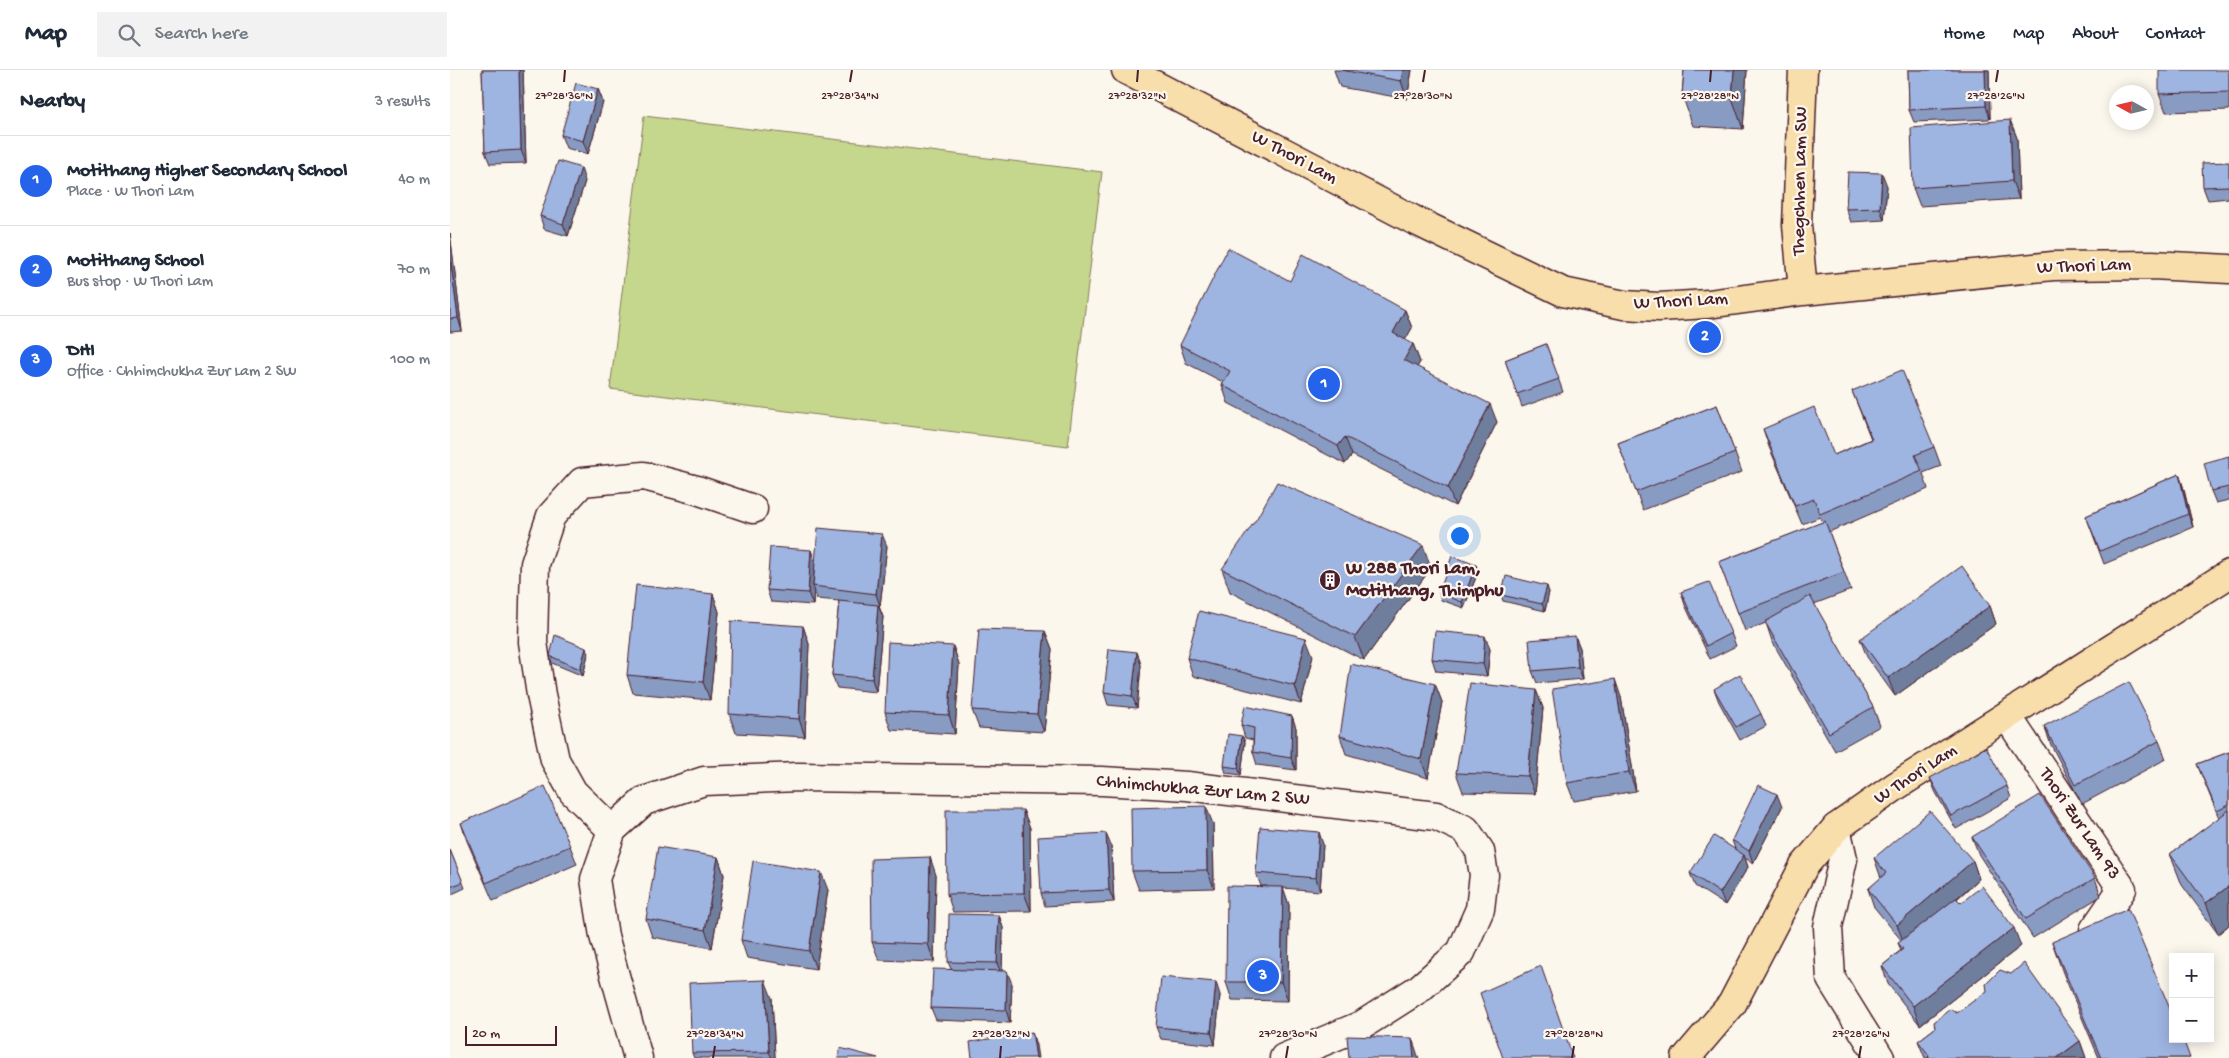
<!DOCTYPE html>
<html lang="en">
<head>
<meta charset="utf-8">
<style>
	:root { --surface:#fff; --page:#f2f2f3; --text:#1f2937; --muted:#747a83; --line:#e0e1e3; --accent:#2563eb }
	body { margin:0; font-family:"Gochi Hand",sans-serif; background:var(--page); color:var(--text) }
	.controls { position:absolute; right:15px; bottom:15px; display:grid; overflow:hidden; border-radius:0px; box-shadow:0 2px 12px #0003 }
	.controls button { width:45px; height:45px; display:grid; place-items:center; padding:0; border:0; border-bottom:1px solid var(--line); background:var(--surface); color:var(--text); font:25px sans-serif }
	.compass { position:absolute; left:1659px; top:15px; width:45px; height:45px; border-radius:50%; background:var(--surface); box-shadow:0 2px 12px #0003; rotate:278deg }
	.scale { position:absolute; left:15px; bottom:12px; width:92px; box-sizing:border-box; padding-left:5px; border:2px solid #4a1f2b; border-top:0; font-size:14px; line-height:18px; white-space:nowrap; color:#4a1f2b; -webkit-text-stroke:4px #fbf7ec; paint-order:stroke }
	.you { position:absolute; left:1009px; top:465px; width:18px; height:18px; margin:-12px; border:4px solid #fff; border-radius:50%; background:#1a73e8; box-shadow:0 0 0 8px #1a73e833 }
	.badge { display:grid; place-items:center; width:32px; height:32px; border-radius:50%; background:var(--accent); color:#fff; font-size:16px; font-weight:700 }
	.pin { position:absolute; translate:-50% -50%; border:2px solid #fff; box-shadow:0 1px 5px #0006 }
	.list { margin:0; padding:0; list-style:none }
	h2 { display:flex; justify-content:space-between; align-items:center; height:65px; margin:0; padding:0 20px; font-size:21px }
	h2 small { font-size:16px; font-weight:400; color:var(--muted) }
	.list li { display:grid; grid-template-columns:32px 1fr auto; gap:15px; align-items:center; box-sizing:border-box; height:90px; padding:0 20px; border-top:1px solid var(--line) }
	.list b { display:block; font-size:19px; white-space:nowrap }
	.list p { margin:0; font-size:16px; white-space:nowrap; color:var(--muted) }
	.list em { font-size:16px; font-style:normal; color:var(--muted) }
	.icon { flex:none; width:28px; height:28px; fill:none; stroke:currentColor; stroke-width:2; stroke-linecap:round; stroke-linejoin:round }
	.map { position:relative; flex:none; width:1779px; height:988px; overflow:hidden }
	header { display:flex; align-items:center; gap:30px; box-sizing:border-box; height:70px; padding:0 25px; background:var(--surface); border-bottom:1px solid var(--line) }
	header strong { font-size:24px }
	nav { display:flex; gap:28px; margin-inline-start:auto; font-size:18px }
	.search { width:350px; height:45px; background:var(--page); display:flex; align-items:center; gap:12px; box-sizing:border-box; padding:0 18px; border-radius:0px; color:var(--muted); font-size:19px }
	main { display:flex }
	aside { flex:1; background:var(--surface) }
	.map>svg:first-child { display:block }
	.green { fill:#c4d78c; stroke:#877b5c }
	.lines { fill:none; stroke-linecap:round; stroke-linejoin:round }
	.minor-casing { stroke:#4a1f2b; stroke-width:31 }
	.major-casing { stroke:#4a1f2b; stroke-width:31 }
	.minor { stroke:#fbf7ec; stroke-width:28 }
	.major { stroke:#f8deab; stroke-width:28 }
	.wall { fill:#889bc2; stroke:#4a1f2b }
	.shaded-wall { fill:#6f7e9e; stroke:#4a1f2b }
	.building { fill:#9eb4e1; stroke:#4a1f2b }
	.ticks { fill:none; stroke:#4a1f2b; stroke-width:2 }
	.labels { text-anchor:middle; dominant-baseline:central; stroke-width:4.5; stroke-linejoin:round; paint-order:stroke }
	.street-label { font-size:19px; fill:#4a1f2b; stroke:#fbf7ec }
	.poi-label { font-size:19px; font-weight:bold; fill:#4a1f2b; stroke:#fbf7ec; text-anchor:start }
	.ticks-label { font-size:12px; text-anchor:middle; fill:#4a1f2b; stroke:#fbf7ec; stroke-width:4.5; stroke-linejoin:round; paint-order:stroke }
</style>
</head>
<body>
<header>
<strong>Map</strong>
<div class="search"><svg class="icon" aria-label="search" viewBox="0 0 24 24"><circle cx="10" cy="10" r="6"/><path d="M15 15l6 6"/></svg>Search here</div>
<nav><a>Home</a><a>Map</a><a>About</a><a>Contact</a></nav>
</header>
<main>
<aside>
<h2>Nearby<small>3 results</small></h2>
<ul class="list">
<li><span class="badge">1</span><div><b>Motithang Higher Secondary School</b><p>Place · W Thori Lam</p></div><em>40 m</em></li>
<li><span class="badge">2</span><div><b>Motithang School</b><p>Bus stop · W Thori Lam</p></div><em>70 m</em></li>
<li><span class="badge">3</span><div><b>DHI</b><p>Office · Chhimchukha Zur Lam 2 SW</p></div><em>100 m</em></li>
</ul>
</aside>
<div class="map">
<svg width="1779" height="988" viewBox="0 0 1779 988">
	<rect width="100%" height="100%" fill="#fbf7ec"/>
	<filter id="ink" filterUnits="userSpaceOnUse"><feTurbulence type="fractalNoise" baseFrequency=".02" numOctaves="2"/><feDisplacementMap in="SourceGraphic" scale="10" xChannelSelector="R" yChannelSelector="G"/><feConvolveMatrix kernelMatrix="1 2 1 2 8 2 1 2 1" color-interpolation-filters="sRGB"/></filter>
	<g filter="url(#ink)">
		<path class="green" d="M194,46L652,102L618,376L160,319Z"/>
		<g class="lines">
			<g class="minor-casing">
				<path id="minor" d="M1557,646L1672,819L1644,860
					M1386,758L1393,789L1378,857L1381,909L1430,988
					M162,760L123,722L105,690L91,625L83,572L85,494L101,446L132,412L194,406L247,420L303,439
					M188,988L154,866L145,809L162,760L194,731L254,711L348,707L652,711L737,716L986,746L1016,760L1030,781L1034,805L1030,839L1011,882L970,918L912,955L834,988"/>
			</g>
			<g class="major-casing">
				<path id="major" d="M676,0L962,149L1113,222L1174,235L1209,237L1258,234L1353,221L1603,196L1702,195L1779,199
					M1353,0L1347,155L1353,221
					M1236,988L1282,934L1354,796L1386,758L1446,716L1779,504"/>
			</g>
			<use href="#minor" class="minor"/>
			<use href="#major" class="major"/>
		</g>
		<path class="wall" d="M32,0H73L76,93L40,94L35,82Z
			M884,0H962L957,29L890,17Z
			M1234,0H1297L1293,59L1243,56L1232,25Z
			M1458,0H1539L1540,49L1464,52L1459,40Z
			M1779,0V40L1716,42L1709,24Z
			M148,19L153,32L138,84L116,78L111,65Z
			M1560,50L1567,68L1569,129L1470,136L1463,118Z
			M1779,92V128L1758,130L1753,117Z
			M135,111L118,166L94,159L90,146Z
			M1437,116L1434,150L1401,152L1396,139Z
			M0,163L12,261L0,262Z
			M840,211L955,240L962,258L955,270L963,274L970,292L967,297L1047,352L1005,436L902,385L895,394L778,333L772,315L773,312L736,293L730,275Z
			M1096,274L1113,322L1072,337L1055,290Z
			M1402,321L1484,377L1491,396L1473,403L1478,419L1379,462L1401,520L1364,534L1423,637L1430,656L1385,681L1322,571L1316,553L1295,561L1269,492L1373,452L1370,447L1352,454L1319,377L1313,359L1384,385L1421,369Z
			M1267,335L1292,402L1193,440L1168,373Z
			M1779,386V430L1766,433L1761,421Z
			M1729,404L1733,416L1743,457L1654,494L1636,446Z
			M437,476L430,536H429L433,547L426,622L387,618L382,605L389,531L367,529L364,519L363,535L321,532L317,520L361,480L365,492Z
			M1026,495L1028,502L1014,538L991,530L989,523Z
			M981,498L914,590L780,522L772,499Z
			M1099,522L1095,541L1053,531L1051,525Z
			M1231,522L1281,563L1286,576L1260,589L1235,535Z
			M263,524L269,542L260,630L183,623L177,605Z
			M1540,536L1546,554L1445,626L1417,587L1410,569Z
			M353,556L359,574L355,667L286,663L279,644Z
			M595,561L602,579L594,662L529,658L522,640Z
			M1125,566L1130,578L1133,609L1087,613L1082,601Z
			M503,576L509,594L505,664L441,660L435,642Z
			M1040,579L1037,606L986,601L982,589Z
			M687,582L691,595L687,638L658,635L654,622Z
			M138,584L133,606L102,593L100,586Z
			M863,586L851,634L743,606L737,588Z
			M985,614L992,632L978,708L896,684L890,666Z
			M1264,619L1311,644L1316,656L1290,670L1269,632Z
			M1086,620L1093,638L1085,724L1013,722L1006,703Z
			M1171,627L1186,721L1124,731L1117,713Z
			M842,646L846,658V700L807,695L803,682V670L795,668L791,655Z
			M1594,656L1709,671L1716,689L1632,734L1601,675Z
			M792,666L795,672L791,705L776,703L774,696Z
			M1779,682V855L1768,864L1732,815L1720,784L1769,748L1747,694Z
			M1480,708L1557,716L1561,728L1506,759L1485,721Z
			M1332,737L1303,793L1295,788L1298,797L1275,835L1245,816L1240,803L1285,779L1282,770Z
			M573,740L580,758L581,841L503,842L497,824Z
			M11,753L120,776L127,794L43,831L17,771Z
			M763,754L764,818L689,820L682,801Z
			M1522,767L1645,808L1651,826L1583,868L1529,785Z
			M873,774L870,821L833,818L839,835L838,931L782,930L776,912L817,816H811L806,803Z
			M661,776L664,832L595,836L591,823Z
			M0,780L15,818L0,825Z
			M268,787L274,805L262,878L202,867L196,849Z
			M1424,788L1523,791L1529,809L1507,829L1511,833L1571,876L1470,955L1438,914L1432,896L1451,880L1448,873L1452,871L1424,837L1418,819L1431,808Z
			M486,805L484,892L429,890L422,872Z
			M378,820L366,899L297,888L291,870Z
			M549,845L553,858L552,901L562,914L560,953L486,950L481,938L501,899L498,892Z
			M1602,872L1740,988H1649L1613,903Z
			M770,925L765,975L711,969L706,957Z
			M322,928L325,988H244L242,983Z
			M1507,943L1630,971L1636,988H1475L1468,971L1485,958Z"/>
		<path class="shaded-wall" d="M69,0H73L76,93L71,80Z
			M953,0H962L957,29L951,11Z
			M1284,0H1297L1293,59L1282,28Z
			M1535,0H1539L1540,49L1536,36Z
			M148,19L153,32L138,84L133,71Z
			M1560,50L1567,68L1569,129L1562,111Z
			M131,98L135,111L118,166L113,154Z
			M1432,103L1437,116L1434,150L1430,138Z
			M0,163L12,261L8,248L0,187Z
			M955,240L962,258L949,281L943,263Z
			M963,274L970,292L961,308L954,290Z
			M1040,334L1047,352L1005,436L998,418Z
			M895,367L902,385L895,394L888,376Z
			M1729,404L1733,416L1743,457L1738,444Z
			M432,464L437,476L430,536L426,524Z
			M973,475L981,498L914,590L905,567Z
			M361,480L365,493L363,516L364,519L363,535L358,523Z
			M1026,495L1028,502L1014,538L1012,532Z
			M1097,516L1099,522L1095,541L1092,534Z
			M263,524L269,542L260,630L253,612Z
			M428,535L433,547L426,622L422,609Z
			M1540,536L1546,554L1445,626L1438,608Z
			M353,556L359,574L355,667L349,649Z
			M595,561L602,579L594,662L587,644Z
			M1035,566L1040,579L1037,606L1033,594Z
			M1125,566L1130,578L1133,609L1128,597Z
			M856,568L863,586L851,634L845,616Z
			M503,576L509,594L505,664L499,645Z
			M136,578L138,584L133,606L130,599Z
			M687,582L691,595L687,638L682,626Z
			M1165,609L1171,627L1186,721L1179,702Z
			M985,614L992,632L978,708L971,689Z
			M1086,620L1093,638L1085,724L1078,706Z
			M842,646L846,658V700L841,688Z
			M792,666L795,672L791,705L788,698Z
			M1327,724L1332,737L1303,793L1299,781Z
			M756,736L763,754L764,818L757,800Z
			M573,740L580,758L581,841L574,823Z
			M869,762L873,774L870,821L866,808Z
			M656,763L661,776L664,832L659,820Z
			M1294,785L1298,797L1275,835L1270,823Z
			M268,787L274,805L262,878L255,860Z
			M480,787L486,805L484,892L478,874Z
			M1523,791L1529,809L1454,873L1447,855Z
			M371,802L378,820L366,899L359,881Z
			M1779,816V855L1768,864L1756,833Z
			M833,817L839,835L838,931L831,912Z
			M549,845L553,858L552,906L547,893Z
			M1564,858L1571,876L1470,955L1463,936Z
			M557,901L562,914L560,953L556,940Z
			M315,910L322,928L325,988H322L319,982Z
			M766,912L770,925L765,975L761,962Z
			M582,962L586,975L588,988H586Z
			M962,968L968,986L969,988H964Z
			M1630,971L1636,988H1607Z"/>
		<path class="building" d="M32,0H69L71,80L35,82Z
			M891,0H953L951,11Z
			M1234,0H1284L1282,28L1232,25Z
			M1458,0H1535L1536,36L1459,40Z
			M1709,0H1779V22L1709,24Z
			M126,13L148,19L133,71L111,65Z
			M1560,50L1562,111L1463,118L1461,58Z
			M108,91L131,98L113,154L90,146Z
			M1779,92V116L1753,117L1752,93Z
			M1398,102L1432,103L1430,138L1396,139Z
			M778,178L840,211L853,184L955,240L943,263L963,274L954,290L1040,334L998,418L895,367L888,376L772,315L780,301L730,275Z
			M0,187L8,248L0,249Z
			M1096,274L1109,309L1067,324L1055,290Z
			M1452,300L1484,377L1465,385L1472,401L1370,444L1364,429L1345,436L1313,359L1364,337L1384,385L1422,369L1402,321Z
			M1267,335L1285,383L1186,422L1168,373Z
			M1779,386V417L1761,421L1754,393Z
			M1729,404L1738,444L1650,481L1636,446Z
			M827,412L973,475L905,567L772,499L807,448Z
			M1375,451L1394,502L1288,543L1269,492Z
			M368,458L432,464L426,524L363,516Z
			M320,477L361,480L358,523L317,520Z
			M1002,486L1026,495L1012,532L989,523Z
			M1512,496L1540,536L1438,608L1410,569Z
			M1056,506L1097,516L1092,534L1051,525Z
			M1259,512L1281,563L1256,576L1231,522Z
			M186,515L263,524L253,612L177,605Z
			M1360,526L1423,637L1379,663L1315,552Z
			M389,531L428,535L422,609L382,605Z
			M749,541L856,568L845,616L737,588Z
			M281,551L353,556L349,649L279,644Z
			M529,559L595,561L587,644L522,640Z
			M985,561L1035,566L1033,594L982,589Z
			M105,565L136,578L130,599L100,586Z
			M1125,566L1128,597L1082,601L1079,570Z
			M438,572L503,576L499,645L435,642Z
			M659,579L687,582L682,626L654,622Z
			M901,594L985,614L971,689L890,666Z
			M1290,604L1311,644L1286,657L1264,619Z
			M1165,609L1179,702L1117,713L1102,619Z
			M1679,612L1709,671L1625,715L1594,656Z
			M1020,613L1086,620L1078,706L1006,703Z
			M795,636L842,646L841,688L803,682L804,658L791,655Z
			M778,664L792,666L788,698L774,696Z
			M1536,677L1557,716L1501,746L1480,708Z
			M1779,682V735L1767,741L1747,694Z
			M1308,715L1327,724L1299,781L1282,770Z
			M95,716L120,776L36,813L11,753Z
			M1590,725L1645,808L1576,849L1522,767Z
			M756,736L757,800L682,801L681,738Z
			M496,740H573L574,823L497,824Z
			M1779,740V816L1756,833L1720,784Z
			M1480,741L1523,791L1447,855L1418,819L1436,803L1424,788Z
			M810,757L869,762L866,808L806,803Z
			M656,763L659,820L591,823L588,767Z
			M1264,766L1294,785L1270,823L1240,803Z
			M208,777L268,787L255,860L196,849Z
			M0,780L13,812L0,817Z
			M480,787L478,874L422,872L421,789Z
			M303,791L371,802L359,881L291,870Z
			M777,816L833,817L831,912H776Z
			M1532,816L1564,858L1463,936L1432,896L1453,879L1448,873L1506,828L1511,833Z
			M1678,839L1723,946V969H1733L1740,988H1651L1602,872Z
			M499,844L549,845L547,893L498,892Z
			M1574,893L1630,971L1607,988H1478L1479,985L1468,971L1485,958L1484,952L1500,939L1507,943L1537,921L1536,914L1550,900L1561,904Z
			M1091,896L1123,988H1053L1030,923Z
			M483,899L557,901L556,940L481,938Z
			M711,907L766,912L761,962L706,957Z
			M315,910L319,982L242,983L239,913Z
			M582,962L586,988H522L520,972Z
			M897,966L962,968L964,988H899Z
			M390,978L428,988H388Z"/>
	</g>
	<path class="ticks" d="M114,12L115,0M400,12L402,0M687,12L688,0M973,12L975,0M1260,12L1261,0M1546,12L1548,0M263,988L265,976M550,988L551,976M836,988L838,976M1122,988L1124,976M1409,988L1411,976"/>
	<defs>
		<g id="building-disc" transform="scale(1.125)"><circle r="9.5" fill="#4a1f2b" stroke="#fbf7ec"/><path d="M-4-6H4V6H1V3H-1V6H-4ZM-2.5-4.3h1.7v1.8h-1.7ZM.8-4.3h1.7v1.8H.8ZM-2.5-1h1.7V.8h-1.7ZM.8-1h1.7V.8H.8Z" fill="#fff"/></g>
	</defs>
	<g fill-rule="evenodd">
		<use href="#building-disc" x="880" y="510"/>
	</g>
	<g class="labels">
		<g class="street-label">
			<text transform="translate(844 88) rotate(28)">W Thori Lam</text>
			<text transform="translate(1351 111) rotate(-89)">Thegchhen Lam SW</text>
			<text transform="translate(1634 197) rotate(-2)">W Thori Lam</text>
			<text transform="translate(1231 232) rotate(-3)">W Thori Lam</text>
			<text transform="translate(1466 705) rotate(-33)">W Thori Lam</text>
			<text transform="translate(753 721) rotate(5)">Chhimchukha Zur Lam 2 SW</text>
			<text transform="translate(1629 754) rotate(56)">Thori Zur Lam 93</text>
		</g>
		<g class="poi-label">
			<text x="896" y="499">W 288 Thori Lam,<tspan x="896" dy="22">Motithang, Thimphu</tspan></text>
		</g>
	</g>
	<g class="ticks-label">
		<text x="114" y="29">27°28'36"N</text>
		<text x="400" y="29">27°28'34"N</text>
		<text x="687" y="29">27°28'32"N</text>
		<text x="973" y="29">27°28'30"N</text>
		<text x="1260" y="29">27°28'28"N</text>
		<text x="1546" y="29">27°28'26"N</text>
		<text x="265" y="967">27°28'34"N</text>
		<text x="551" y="967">27°28'32"N</text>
		<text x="838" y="967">27°28'30"N</text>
		<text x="1124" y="967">27°28'28"N</text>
		<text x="1411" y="967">27°28'26"N</text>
	</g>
</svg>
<div class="controls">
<button>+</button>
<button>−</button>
</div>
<svg class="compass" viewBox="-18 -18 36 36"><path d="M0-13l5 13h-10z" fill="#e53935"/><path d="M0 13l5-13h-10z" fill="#747a83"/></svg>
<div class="scale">20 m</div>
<div class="you"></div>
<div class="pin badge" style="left:874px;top:314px">1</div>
<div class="pin badge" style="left:1255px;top:267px">2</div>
<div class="pin badge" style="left:813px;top:906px">3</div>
</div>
</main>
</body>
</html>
